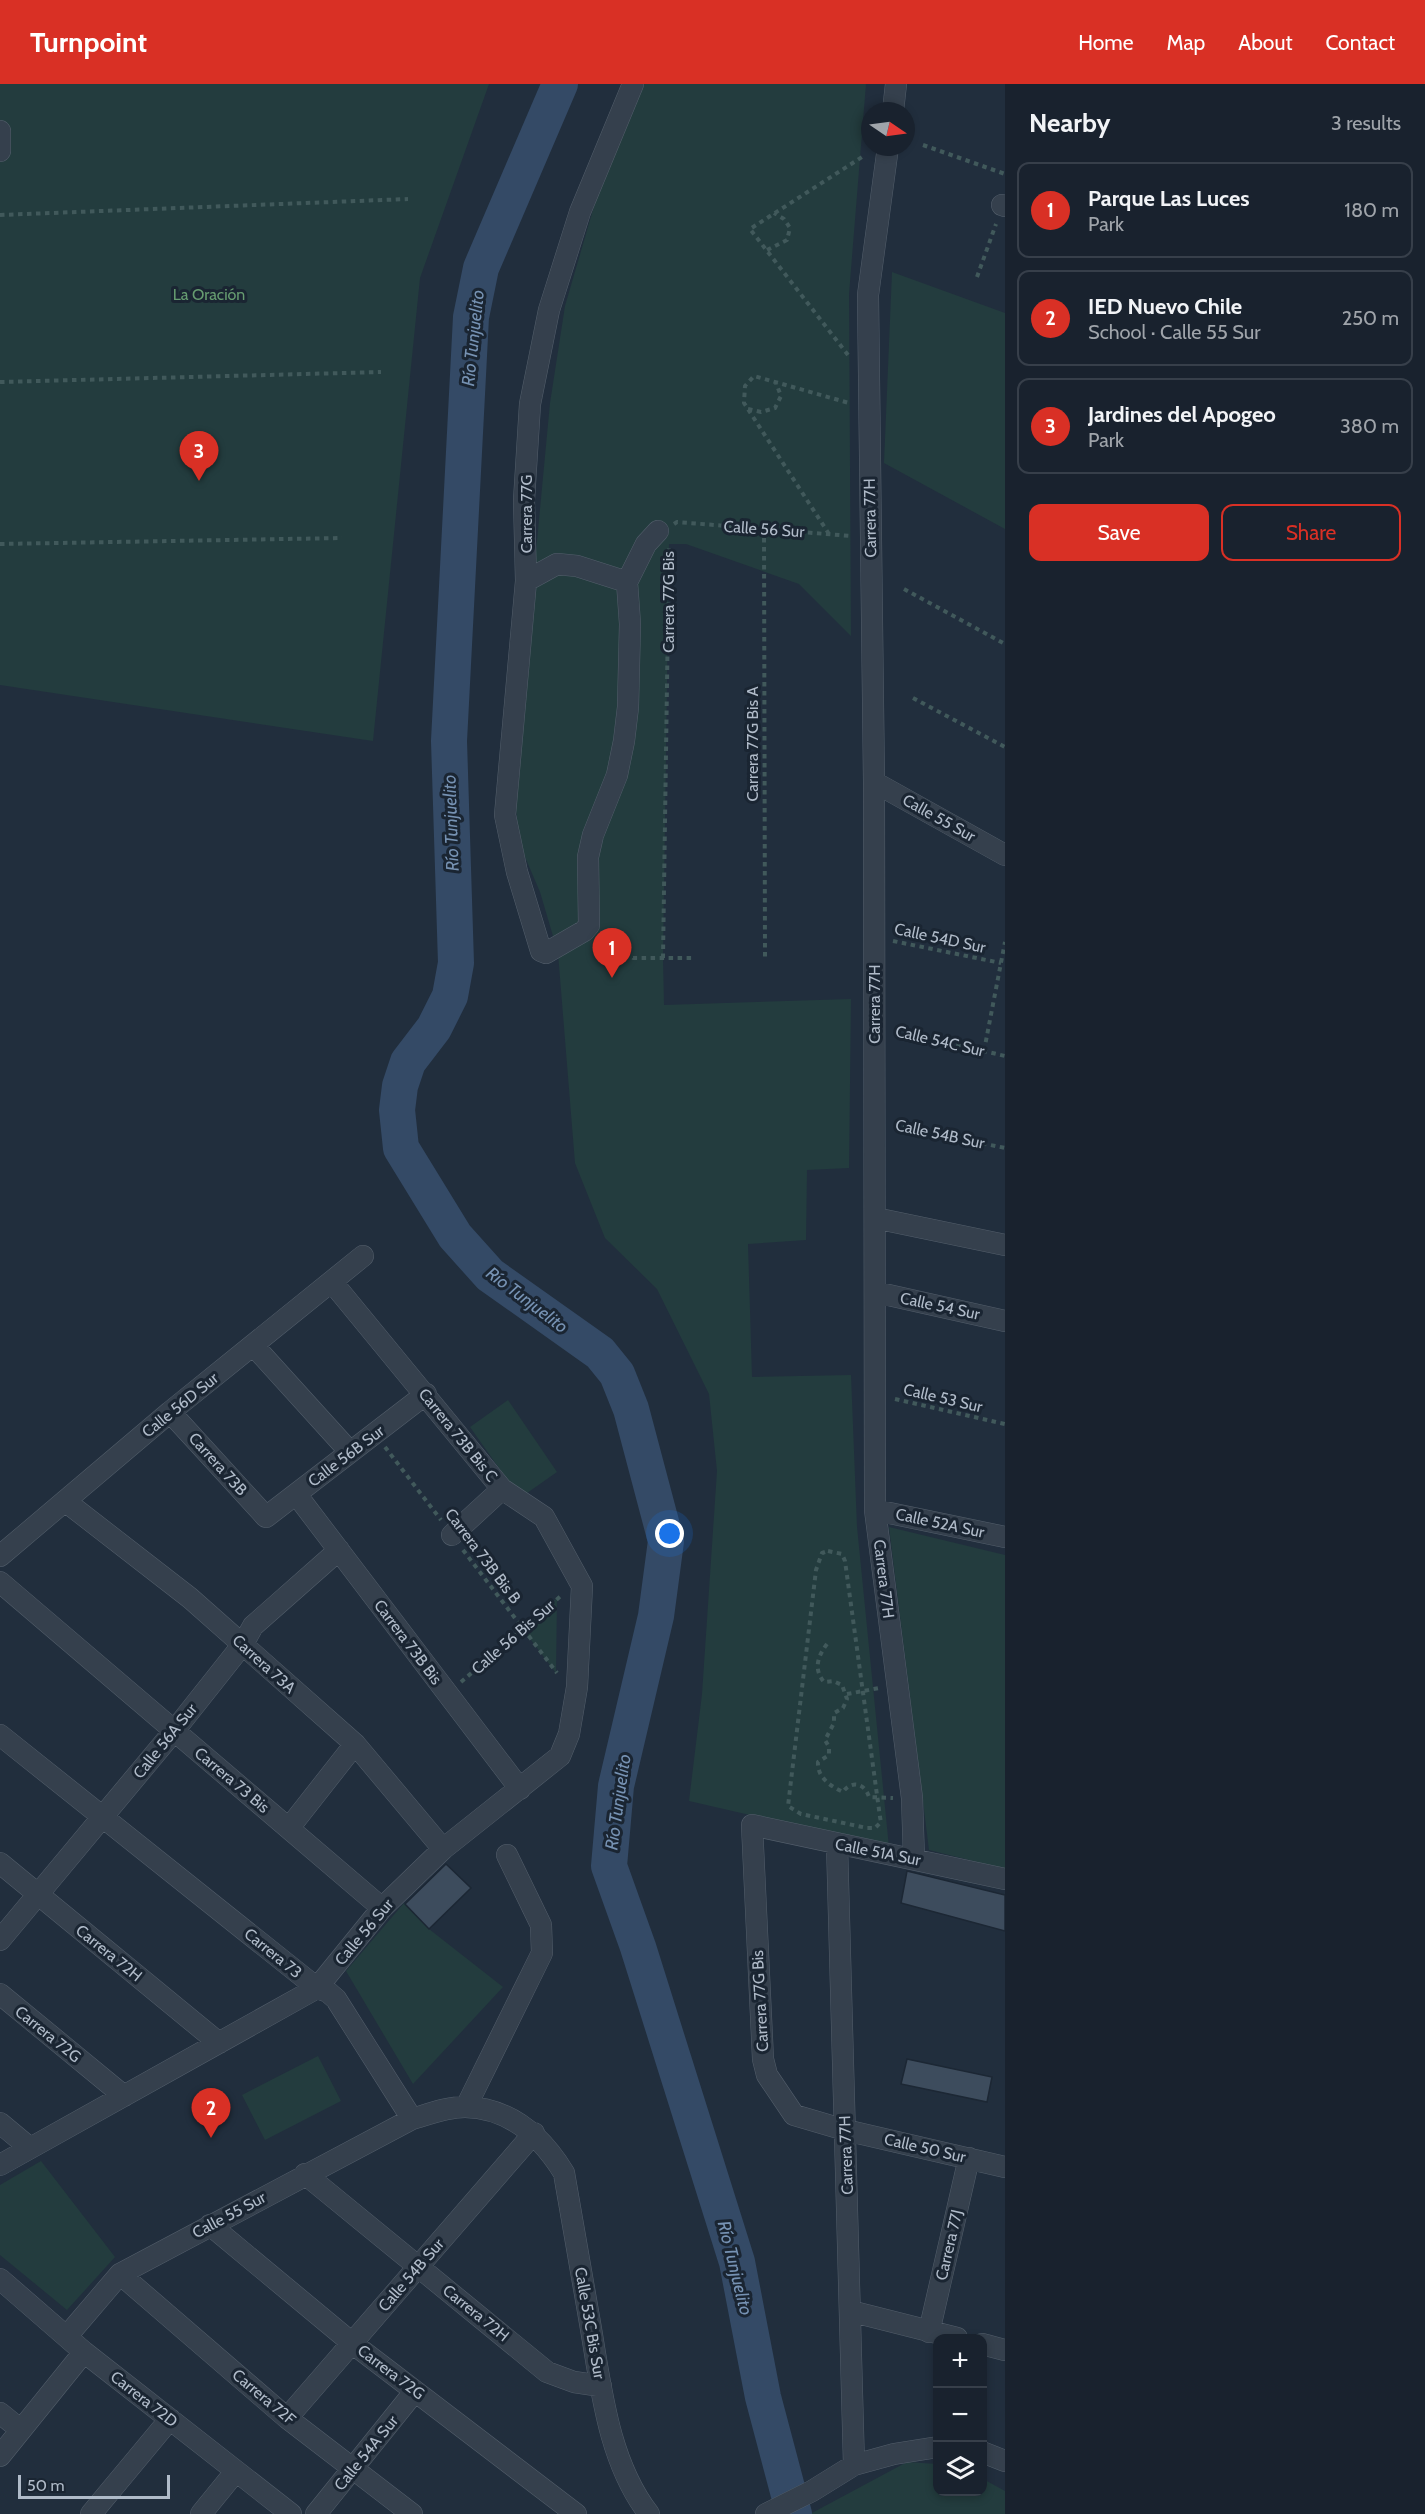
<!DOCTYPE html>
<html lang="en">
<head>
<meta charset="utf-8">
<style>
	:root { --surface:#19222e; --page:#262f3a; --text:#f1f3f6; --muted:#9fa4aa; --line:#373f4a; --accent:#d93025 }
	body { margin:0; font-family:Cabin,sans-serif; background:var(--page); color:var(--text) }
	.controls { position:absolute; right:18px; bottom:18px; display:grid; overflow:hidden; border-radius:12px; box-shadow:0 3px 9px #0003 }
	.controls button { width:54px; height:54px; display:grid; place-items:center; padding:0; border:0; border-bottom:2px solid var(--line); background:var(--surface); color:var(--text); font:30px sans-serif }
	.compass { position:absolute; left:861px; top:18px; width:54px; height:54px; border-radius:50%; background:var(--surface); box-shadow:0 3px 9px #0003; rotate:103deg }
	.scale { position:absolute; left:18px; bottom:15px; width:152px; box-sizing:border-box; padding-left:6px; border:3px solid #b0bbc9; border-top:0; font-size:16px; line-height:21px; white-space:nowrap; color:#b0bbc9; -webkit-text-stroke:4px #1a2532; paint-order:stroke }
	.you { position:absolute; left:670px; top:1450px; width:21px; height:21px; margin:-15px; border:4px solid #fff; border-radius:50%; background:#1a73e8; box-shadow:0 0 0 9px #1a73e833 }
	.badge { display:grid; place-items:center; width:39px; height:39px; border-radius:50%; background:var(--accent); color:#fff; font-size:20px; font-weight:700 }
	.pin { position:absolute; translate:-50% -50px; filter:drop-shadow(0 2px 3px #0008) }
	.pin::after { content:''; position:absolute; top:32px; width:21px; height:18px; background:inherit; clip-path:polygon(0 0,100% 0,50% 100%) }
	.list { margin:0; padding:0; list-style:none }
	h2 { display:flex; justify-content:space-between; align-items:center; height:78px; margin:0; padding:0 24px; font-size:26px }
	h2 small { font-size:20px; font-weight:400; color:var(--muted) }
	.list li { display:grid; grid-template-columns:39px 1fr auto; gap:18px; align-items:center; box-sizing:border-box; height:96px; margin:0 12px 12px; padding:0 12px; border:2px solid var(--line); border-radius:12px }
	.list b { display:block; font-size:22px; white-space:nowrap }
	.list p { margin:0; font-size:20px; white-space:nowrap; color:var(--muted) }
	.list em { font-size:20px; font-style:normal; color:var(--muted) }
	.actions { display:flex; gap:12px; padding:18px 24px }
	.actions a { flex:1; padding:14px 0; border:2px solid var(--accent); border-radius:12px; text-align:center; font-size:21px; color:var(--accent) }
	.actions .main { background:var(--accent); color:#fff }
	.icon { flex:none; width:33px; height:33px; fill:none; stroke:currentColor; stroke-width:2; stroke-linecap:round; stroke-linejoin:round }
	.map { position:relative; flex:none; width:1005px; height:2430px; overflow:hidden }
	header { display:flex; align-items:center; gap:36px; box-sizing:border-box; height:84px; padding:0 30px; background:var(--accent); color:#fff }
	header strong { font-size:28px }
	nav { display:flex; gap:33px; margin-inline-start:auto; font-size:21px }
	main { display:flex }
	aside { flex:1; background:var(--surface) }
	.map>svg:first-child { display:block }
	.green { fill:#233c3e }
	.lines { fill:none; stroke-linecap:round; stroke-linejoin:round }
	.river { stroke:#344a66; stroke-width:36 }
	.building { fill:#3d4c5d; stroke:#1c2734; stroke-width:1.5 }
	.minor-casing { stroke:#535e6b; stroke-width:22 }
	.path { stroke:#41595b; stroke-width:4; stroke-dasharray:4.5 4.5; stroke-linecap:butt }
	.minor { stroke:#35404d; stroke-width:21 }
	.labels { text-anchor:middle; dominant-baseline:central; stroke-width:6; stroke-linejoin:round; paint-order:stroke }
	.park-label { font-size:16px; fill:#669c70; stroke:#1a2532 }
	.street-label { font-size:16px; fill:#b0bbc9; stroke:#1a2532 }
	.water-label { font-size:18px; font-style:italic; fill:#7692b3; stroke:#1a2532 }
</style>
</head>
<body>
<header>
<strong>Turnpoint</strong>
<nav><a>Home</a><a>Map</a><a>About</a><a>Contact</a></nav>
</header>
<main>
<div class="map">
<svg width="1005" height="2430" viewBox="0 0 1005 2430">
	<rect width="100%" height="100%" fill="#212e3d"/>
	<path class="green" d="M0,0H489L420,194L373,657L0,601Z
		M638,0H866L849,210L851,552L799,500L686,460H669L663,874L664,921L851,915L849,1084L807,1086L806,1156L748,1160L752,1293L851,1291L857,1443L889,1763L689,1717L702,1610L717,1387L709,1310L657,1205L605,1154L575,1079L558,869L540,808L519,759L514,701L550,319L565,222L597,112Z
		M892,188L1005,229V445L884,379Z
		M508,1316L557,1388L520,1414L470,1343Z
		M889,1443L1005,1471V1785L929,1766Z
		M557,1514L556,1589L522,1544Z
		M404,1819L429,1845L503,1903L413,2000L346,1887Z
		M318,1972L341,2017L265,2056L242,2011Z
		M41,2077L115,2173L67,2226L0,2171V2101Z
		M907,2378L937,2380L938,2408H982L983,2395L1005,2407V2430H810Z"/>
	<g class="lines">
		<path class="river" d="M560,0L481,184L471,233L449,657L456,879L450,912L434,944L408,978L400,1002L397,1026L401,1064L455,1152L490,1191L600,1269L617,1290L631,1325L666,1457L656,1532L616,1702L609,1782L638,1863L737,2178L763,2313L794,2430"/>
	</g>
	<path class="building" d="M446,1780L471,1804L429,1845L405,1820Z
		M907,1787L1005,1811V1847L901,1819Z
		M907,1975L992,1993L987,2018L901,2000Z"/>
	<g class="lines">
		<g class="minor-casing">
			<path id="minor" d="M633,0L580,128L549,226L530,320L524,416L526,497L505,731L517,788L541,867L546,869L584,847L589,841L588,773L593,751L617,691L624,657L628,623L630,540L627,498L646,460L658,447
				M893,27L896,0
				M0,47V67
				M888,63L868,211L874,698L875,1426L912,1714L914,1775
				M1002,121L1005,122
				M526,497L557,480L577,482L627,498
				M874,698L1005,771
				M875,1134L1005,1161
				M875,1208L1005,1237
				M253,1261L350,1368
				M170,1328L266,1433L426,1310
				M296,1410L520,1705
				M65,1417L190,1514L355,1660L443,1765
				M875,1426L1005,1453
				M452,1451L502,1405
				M0,1472L170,1328L363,1172
				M0,1498L382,1824
				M0,1651L317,1904L328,1908L336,1915L412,2035
				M289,1744L355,1660
				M837,1760L854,2381
				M0,1779L219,1959
				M1005,1795L752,1741L763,1975L767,1991L794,2031L845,2046L1005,2083
				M0,1856L174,1647L243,1560L253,1542L339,1466
				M0,1910L124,2012
				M466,2023L542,1869L541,1841L507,1771
				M0,2039L30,2064
				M0,2081L317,1904L382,1824L443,1765L560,1672L569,1650L577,1603L582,1502L544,1433L502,1405L332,1198
				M305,2090L547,2288L574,2298L601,2302
				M210,2141L352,2259L576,2430
				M120,2190L287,2334L412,2430
				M0,2195L84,2268L291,2430
				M850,2227L957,2254
				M929,2248L969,2074
				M67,2252L120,2190L412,2035C429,2030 447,2023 465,2023C511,2024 542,2053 564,2089C573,2139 581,2189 590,2239C601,2303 608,2377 649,2430
				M982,2260L1005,2266
				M0,2329L21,2346
				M287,2334L534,2049
				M982,2368L1005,2377
				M0,2372L84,2268
				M91,2430L170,2335
				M201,2430L236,2387
				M316,2430L415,2307
				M766,2430L812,2407L854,2381L894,2370L938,2363"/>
		</g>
		<path class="path" d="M923,61L1005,90
			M0,131L408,115
			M767,166L787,156L790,144L784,135L774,129
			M977,193L996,140
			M848,271L750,145L862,73
			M0,298L381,288
			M748,325L761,328L775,324L781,312L776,299
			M674,440L677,438L851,452
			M764,445L765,875
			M829,450L744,319L745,302L754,292L849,319
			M0,460L342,454
			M904,505L1005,560
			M913,614L1005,663
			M604,852L633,874H693
			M893,857L1001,879
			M663,874L669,464
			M895,946L1005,972
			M984,967L1005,858
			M894,1041L1005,1064
			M895,1315L1005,1340
			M385,1363L441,1436
			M463,1466L557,1589
			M828,1467L842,1470L845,1477L880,1733L881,1738L875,1744H867L801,1730L788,1722L816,1486L822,1469Z
			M827,1560C818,1572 813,1585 824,1598L833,1597L842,1601L847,1615L843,1624L834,1629V1639L825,1656L829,1663V1671L818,1678C817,1693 830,1702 843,1708C851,1696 865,1699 869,1713L893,1714
			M461,1598L562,1511
			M847,1610L879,1604"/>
		<use href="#minor" class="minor"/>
	</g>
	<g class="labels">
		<g class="park-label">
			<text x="209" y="210">La Oración</text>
		</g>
		<g class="street-label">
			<text transform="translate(526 430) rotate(-90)">Carrera 77G</text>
			<text transform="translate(870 434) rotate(-91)">Carrera 77H</text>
			<text transform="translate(764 445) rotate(4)">Calle 56 Sur</text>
			<text transform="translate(668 518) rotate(-90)">Carrera 77G Bis</text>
			<text transform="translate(752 660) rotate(-90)">Carrera 77G Bis A</text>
			<text transform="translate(939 734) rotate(29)">Calle 55 Sur</text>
			<text transform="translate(940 854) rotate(12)">Calle 54D Sur</text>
			<text transform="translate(874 920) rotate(-90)">Carrera 77H</text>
			<text transform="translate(940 957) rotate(13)">Calle 54C Sur</text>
			<text transform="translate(940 1050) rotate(12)">Calle 54B Sur</text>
			<text transform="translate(940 1222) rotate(12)">Calle 54 Sur</text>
			<text transform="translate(943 1314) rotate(13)">Calle 53 Sur</text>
			<text transform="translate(180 1321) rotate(-39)">Calle 56D Sur</text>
			<text transform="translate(458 1351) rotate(51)">Carrera 73B Bis C</text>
			<text transform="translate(346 1372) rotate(-37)">Calle 56B Sur</text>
			<text transform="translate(218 1380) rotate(48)">Carrera 73B</text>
			<text transform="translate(940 1439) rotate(12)">Calle 52A Sur</text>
			<text transform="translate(483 1472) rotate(53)">Carrera 73B Bis B</text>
			<text transform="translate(884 1495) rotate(83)">Carrera 77H</text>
			<text transform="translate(513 1553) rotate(-41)">Calle 56 Bis Sur</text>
			<text transform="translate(408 1558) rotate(53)">Carrera 73B Bis</text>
			<text transform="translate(264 1580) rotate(42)">Carrera 73A</text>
			<text transform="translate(165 1657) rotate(-51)">Calle 56A Sur</text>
			<text transform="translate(232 1696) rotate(40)">Carrera 73 Bis</text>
			<text transform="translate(878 1768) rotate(11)">Calle 51A Sur</text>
			<text transform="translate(364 1848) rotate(-50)">Calle 56 Sur</text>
			<text transform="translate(109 1869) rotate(39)">Carrera 72H</text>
			<text transform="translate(273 1869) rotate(39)">Carrera 73</text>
			<text transform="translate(760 1917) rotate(-93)">Carrera 77G Bis</text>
			<text transform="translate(48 1950) rotate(39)">Carrera 72G</text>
			<text transform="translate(925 2064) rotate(13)">Calle 50 Sur</text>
			<text transform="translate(846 2071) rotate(-92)">Carrera 77H</text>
			<text transform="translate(229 2131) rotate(-28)">Calle 55 Sur</text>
			<text transform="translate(949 2161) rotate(-77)">Carrera 77J</text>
			<text transform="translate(411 2191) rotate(-49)">Calle 54B Sur</text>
			<text transform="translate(476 2229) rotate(39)">Carrera 72H</text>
			<text transform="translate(590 2239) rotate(80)">Calle 53C Bis Sur</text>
			<text transform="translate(391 2288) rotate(37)">Carrera 72G</text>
			<text transform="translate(264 2313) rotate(40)">Carrera 72F</text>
			<text transform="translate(144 2315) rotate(38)">Carrera 72D</text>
			<text transform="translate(366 2369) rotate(-51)">Calle 54A Sur</text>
		</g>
		<g class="water-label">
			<text transform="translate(473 254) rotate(-84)">Río Tunjuelito</text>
			<text transform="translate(451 739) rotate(-92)">Río Tunjuelito</text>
			<text transform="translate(527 1216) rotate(37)">Río Tunjuelito</text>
			<text transform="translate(618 1718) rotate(-82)">Río Tunjuelito</text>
			<text transform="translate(735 2184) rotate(76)">Río Tunjuelito</text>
		</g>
	</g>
</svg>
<div class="controls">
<button>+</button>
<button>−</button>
<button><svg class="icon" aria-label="layers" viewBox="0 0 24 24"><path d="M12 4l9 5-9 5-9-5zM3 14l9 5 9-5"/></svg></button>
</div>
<svg class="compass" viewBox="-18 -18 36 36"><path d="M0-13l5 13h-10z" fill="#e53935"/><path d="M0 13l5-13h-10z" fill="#9fa4aa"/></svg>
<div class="scale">50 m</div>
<div class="you"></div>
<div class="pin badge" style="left:612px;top:894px">1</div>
<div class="pin badge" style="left:211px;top:2054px">2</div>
<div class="pin badge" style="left:199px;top:397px">3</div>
</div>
<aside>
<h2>Nearby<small>3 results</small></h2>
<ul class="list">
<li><span class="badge">1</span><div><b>Parque Las Luces</b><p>Park</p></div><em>180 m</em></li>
<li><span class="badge">2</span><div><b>IED Nuevo Chile</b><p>School · Calle 55 Sur</p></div><em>250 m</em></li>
<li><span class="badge">3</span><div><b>Jardines del Apogeo</b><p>Park</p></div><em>380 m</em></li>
</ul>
<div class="actions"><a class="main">Save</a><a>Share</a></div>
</aside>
</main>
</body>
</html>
